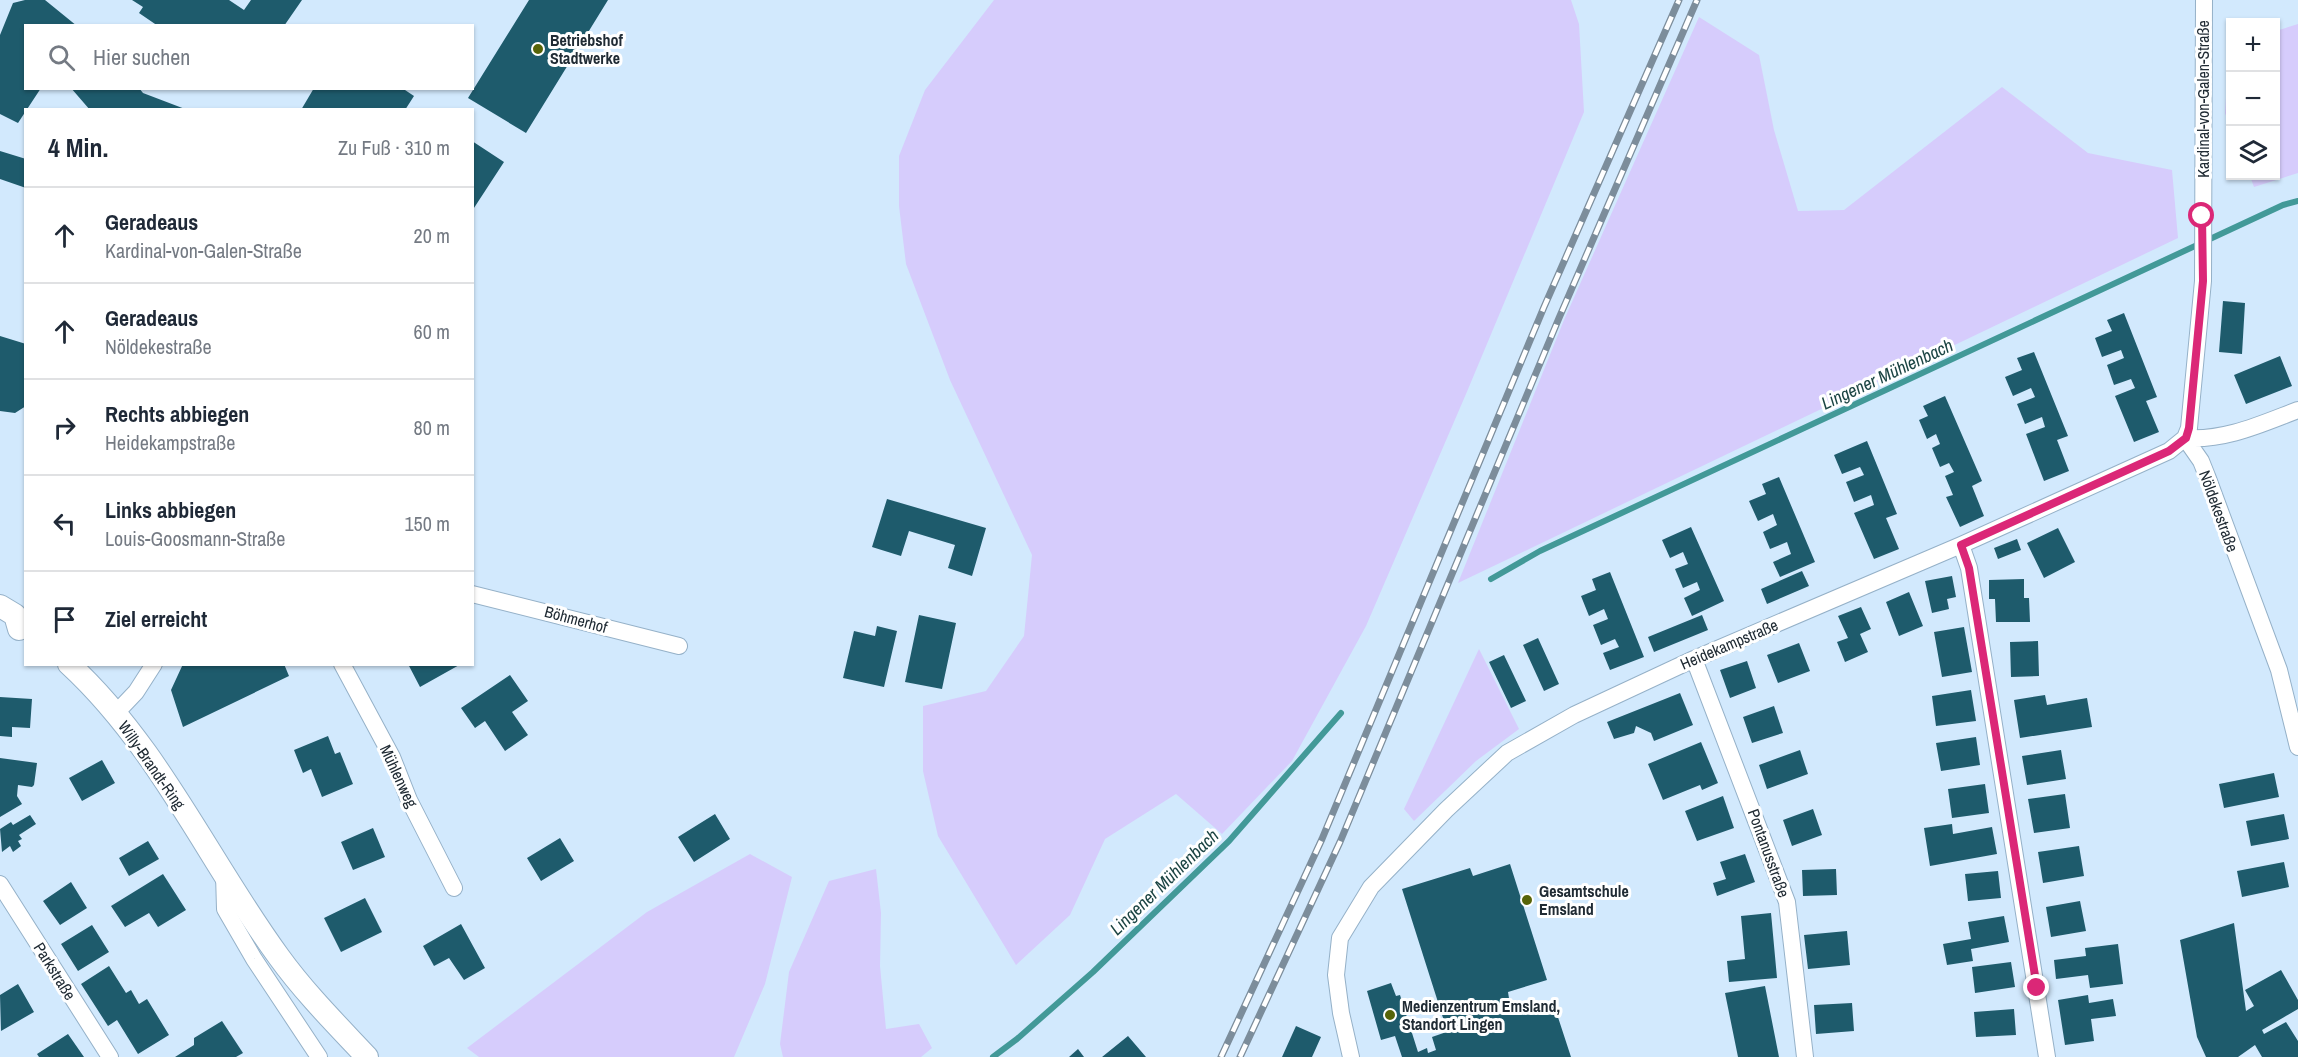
<!DOCTYPE html>
<html lang="de">
<head>
<meta charset="utf-8">
<style>
	:root { --surface:#fff; --page:#f2f2f3; --text:#1f2937; --muted:#747a83; --line:#e0e1e3 }
	body { margin:0; font-family:"Archivo Narrow",sans-serif; background:var(--page); color:var(--text) }
	.controls { position:absolute; right:18px; top:18px; display:grid; overflow:hidden; border-radius:0px; box-shadow:0 2px 4px #0004 }
	.controls button { width:54px; height:54px; display:grid; place-items:center; padding:0; border:0; border-bottom:2px solid var(--line); background:var(--surface); color:var(--text); font:30px sans-serif }
	.stop { position:absolute; width:18px; height:18px; margin:-14px; border:4px solid #db2777; border-radius:50%; background:#fff }
	.stop.end { background:#db2777; border-color:#fff; box-shadow:0 2px 6px #0008 }
	.list { margin:0; padding:0; list-style:none }
	h2 { display:flex; justify-content:space-between; align-items:center; height:78px; margin:0; padding:0 24px; font-size:26px }
	h2 small { font-size:20px; font-weight:400; color:var(--muted) }
	.list li { display:grid; grid-template-columns:39px 1fr auto; gap:18px; align-items:center; box-sizing:border-box; height:96px; padding:0 24px; border-top:2px solid var(--line) }
	.list b { display:block; font-size:22px; white-space:nowrap }
	.list p { margin:0; font-size:20px; white-space:nowrap; color:var(--muted) }
	.list em { font-size:20px; font-style:normal; color:var(--muted) }
	.icon { flex:none; width:33px; height:33px; fill:none; stroke:currentColor; stroke-width:2; stroke-linecap:round; stroke-linejoin:round }
	.map { position:relative; flex:none; width:2298px; height:1057px; overflow:hidden }
	.search { position:absolute; background:var(--surface); box-shadow:0 2px 4px #0004; left:24px; top:24px; width:450px; height:66px; display:flex; align-items:center; gap:15px; box-sizing:border-box; padding:0 21px; border-radius:0px; color:var(--muted); font-size:22px }
	.panel { position:absolute; background:var(--surface); box-shadow:0 2px 4px #0004; left:24px; top:108px; width:450px; height:558px; border-radius:0px }
	.map>svg:first-child { display:block }
	.green { fill:#d6ccfc }
	.lines { fill:none; stroke-linecap:round; stroke-linejoin:round }
	.stream { stroke:#429998; stroke-width:6 }
	.building { fill:#1e5b6c }
	.street-casing { stroke:#95b1c8; stroke-width:18 }
	.secondary-casing { stroke:#95b1c8; stroke-width:24 }
	.street { stroke:#fff; stroke-width:16 }
	.secondary { stroke:#fff; stroke-width:22 }
	.rail-casing { stroke:#7c8d9b; stroke-width:7 }
	.rail { stroke:#fff; stroke-width:4.5; stroke-dasharray:14; stroke-linecap:butt }
	.route { stroke:#db2777; stroke-width:8 }
	.poi-dot { fill:#576408; stroke:#fff; stroke-width:2 }
	.labels { text-anchor:middle; dominant-baseline:central; stroke-width:6; stroke-linejoin:round; paint-order:stroke }
	.poi-label { font-size:16px; font-weight:bold; fill:#202b34; stroke:#fff; text-anchor:start }
	.street-label { font-size:16px; fill:#202b34; stroke:#fff }
	.water-label { font-size:18px; font-style:italic; fill:#1c4544; stroke:#fff }
</style>
</head>
<body>
<div class="map">
<svg width="2298" height="1057" viewBox="0 0 2298 1057">
	<rect width="100%" height="100%" fill="#d2e9fd"/>
	<path class="green" d="M994,0H1571L1579,24L1584,112L1466,394L1366,626L1292,761L1222,834L1176,794L1105,839L1070,915L1016,965L938,836L923,771V706L986,691L1024,636L1032,555L950,380L906,264L899,206V156L925,90Z
		M1699,17L1759,55L1774,130L1798,211L1844,210L2002,87L2088,153L2172,170L2178,238L1458,583L1564,320Z
		M2298,24V173L2254,187L2250,176H2276V31Z
		M2230,64V126L2225,113L2228,67Z
		M1479,649L1519,729L1476,761L1414,821L1404,809Z
		M750,854L792,877L765,984L734,1057H479L467,1048L647,912Z
		M876,869L881,913L880,966L886,1029L919,1024L932,1048L921,1057H783L780,1044L789,972L829,881Z"/>
	<g class="lines">
		<path class="stream" d="M1491,579L1540,551L2283,205L2298,201
			M993,1057L1017,1039L1093,972L1229,841L1341,713"/>
	</g>
	<path class="building" d="M25,0H45L77,26H26V88H41L18,123L0,114V35L13,3Z
		M132,0H229L244,10L251,0H302L284,26H158L139,13L143,7Z
		M529,0H608L526,133L468,98Z
		M71,88H139L143,93L185,109L90,110Z
		M314,88H402L414,96L405,110H301Z
		M472,141L504,162L472,211Z
		M0,151L26,159V188L0,179Z
		M2223,301L2245,303L2242,354L2219,352Z
		M2124,313L2157,397L2146,401L2159,432L2134,442L2115,396L2135,388L2131,379L2114,385L2107,365L2124,358L2121,350L2102,357L2095,338L2112,331L2107,320Z
		M0,336L26,344V406L15,413L0,411Z
		M2034,352L2068,436L2057,440L2069,471L2044,481L2026,434L2045,427L2042,417L2025,424L2017,404L2035,397L2031,388L2013,396L2005,377L2022,370L2017,358Z
		M2280,356L2292,386L2246,404L2234,375Z
		M1945,396L1982,481L1972,486L1984,516L1960,527L1946,497L1953,495L1945,476L1954,472L1949,463L1940,467L1932,448L1940,444L1936,434L1927,439L1919,420L1928,416L1923,406Z
		M1867,441L1897,514L1886,518L1899,549L1874,559L1854,513L1874,505L1871,495L1854,502L1846,482L1864,475L1860,467L1842,474L1834,455Z
		M1779,477L1815,562L1780,577L1773,562L1791,554L1787,542L1770,549L1763,532L1777,525L1773,514L1758,521L1749,501L1766,494L1762,484Z
		M887,499L986,528L972,576L948,568L955,545L909,531L901,556L872,547Z
		M1691,527L1724,601L1692,616L1684,598L1700,590L1697,582L1683,588L1675,569L1688,564L1683,552L1670,558L1662,540Z
		M2058,528L2075,562L2044,578L2027,543Z
		M2017,539L2021,550L1998,559L1994,548Z
		M1802,571L1809,586L1767,604L1761,589Z
		M1610,572L1644,657L1610,670L1603,653L1619,647L1615,639L1601,645L1593,625L1608,619L1604,609L1589,616L1581,596L1596,590L1592,579Z
		M1952,576L1956,597L1947,599L1949,609L1932,613L1925,581Z
		M2024,579V598H2029L2030,622H1996L1995,599H1989V580Z
		M1909,592L1923,626L1899,636L1886,602Z
		M1861,607L1871,629L1860,634L1868,652L1845,662L1837,642L1848,638L1838,616Z
		M919,615L956,623L942,689L905,682Z
		M1702,615L1708,630L1654,652L1648,637Z
		M877,626L897,631L884,687L843,678L854,631L875,636Z
		M1964,627L1972,672L1942,677L1934,632Z
		M1538,638L1559,684L1544,691L1523,645Z
		M2038,641L2039,676L2011,677L2010,642Z
		M1799,643L1810,671L1778,683L1767,655Z
		M1504,655L1526,701L1511,708L1489,662Z
		M1747,661L1756,688L1730,698L1720,670Z
		M183,664H284L289,676L183,727L171,690Z
		M408,664H461L420,687Z
		M510,675L528,701L512,712L528,735L505,751L485,721L475,728L461,708Z
		M1971,690L1976,721L1936,726L1932,696Z
		M1680,693L1693,725L1654,741L1651,733L1636,726L1634,733L1614,739L1607,722Z
		M2045,695L2047,705L2087,698L2092,727L2020,738L2014,700Z
		M0,697L32,699L30,728L12,727V737L0,736Z
		M1774,706L1783,733L1752,743L1743,717Z
		M328,736L335,754L340,752L353,784L322,797L311,769L303,773L294,750Z
		M1976,737L1980,765L1941,771L1936,743Z
		M1701,742L1718,783L1702,790L1700,785L1663,800L1648,764Z
		M1800,750L1808,774L1767,789L1759,765Z
		M2061,750L2066,779L2027,785L2022,756Z
		M0,758L37,763L34,785L32,787L18,785L17,796L22,804L0,817Z
		M102,760L115,783L82,801L69,778Z
		M2274,773L2279,797L2224,808L2219,784Z
		M1985,784L1989,813L1952,818L1948,789Z
		M2065,794L2070,828L2034,833L2028,799Z
		M1723,796L1734,828L1697,841L1685,811Z
		M1813,809L1822,835L1792,846L1783,820Z
		M715,814L730,839L694,862L678,837Z
		M2284,814L2289,839L2251,846L2246,821Z
		M30,815L36,824L19,835L22,839L18,841L21,846L13,852L10,846L2,852L0,829L11,822L13,825Z
		M1952,824L1953,834L1992,827L1997,854L1930,866L1924,828Z
		M373,828L385,857L353,870L341,842Z
		M560,838L574,861L541,881L527,858Z
		M148,841L159,859L129,876L119,858Z
		M2079,846L2084,876L2043,883L2038,852Z
		M1745,854L1755,882L1717,896L1713,883L1726,879L1720,862Z
		M2284,862L2289,887L2242,897L2237,871Z
		M1510,864L1547,980L1508,992L1511,1011L1521,1008L1523,1015L1554,1005L1571,1057H1402L1395,1036L1381,1040L1367,991L1391,983L1396,996L1400,995L1418,1052L1427,1048L1428,1053L1436,1050L1432,1037L1455,1029L1452,1019L1444,1021L1402,889L1470,868L1473,876Z
		M1836,869L1837,895L1803,896L1802,870Z
		M1998,871L2001,898L1968,901L1965,874Z
		M163,874L186,910L158,927L149,913L125,927L111,906Z
		M71,882L87,908L60,925L43,901Z
		M365,898L382,932L341,952L324,918Z
		M2080,901L2086,931L2051,937L2046,907Z
		M1771,913L1777,978L1729,982L1727,961L1745,959L1741,916Z
		M2004,916L2009,942L1971,949L1973,961L1947,965L1943,944L1971,939L1968,922Z
		M2234,923L2246,1011L2254,1006L2245,990L2281,970L2298,1000V1009L2262,1030L2264,1034L2286,1022L2298,1041V1057H2262L2255,1045L2238,1057H2206L2197,1037L2180,940Z
		M461,924L485,968L464,980L449,958L434,966L423,946Z
		M92,925L109,952L78,971L61,944Z
		M1847,931L1850,965L1808,969L1804,935Z
		M2118,944L2123,984L2090,988L2088,975L2056,979L2054,960L2086,956L2085,948Z
		M2011,962L2015,987L1975,993L1972,967Z
		M109,966L126,993L131,990L139,1004L147,999L169,1035L138,1054L117,1020L108,1026L81,984Z
		M18,984L34,1012L1,1031L0,995Z
		M1765,986L1779,1057H1738L1725,993Z
		M2088,995L2089,1003L2113,999L2116,1016L2091,1019L2094,1041L2065,1045L2058,1000Z
		M1852,1003L1854,1031L1816,1034L1814,1005Z
		M2014,1009L2016,1035L1976,1037L1974,1012Z
		M222,1021L243,1053L236,1057H175L194,1045V1038Z
		M1296,1026L1321,1037L1312,1057H1282Z
		M68,1034L84,1057H39L37,1054Z
		M1128,1036L1146,1057H1102Z
		M1078,1049L1084,1057H1069Z"/>
	<g class="lines">
		<g class="street-casing">
			<path id="street" d="M2185,438L2201,461L2207,476L2279,670L2298,747
				M2185,438C2225,441 2261,424 2298,410
				M1961,545L1969,568L2047,1057
				M472,594L679,646
				M1694,659L1787,902L1805,1057
				M342,664L392,757L409,800L454,888
				M116,713L136,692L154,664
				M224,874L225,909L254,959L319,1057
				M0,884L110,1057
				M1351,1057L1341,1013L1336,975L1340,938L1371,887L1446,810L1507,753L1574,715L1694,659L1961,545L2169,451L2185,438L2189,428L2203,281L2204,0"/>
		</g>
		<g class="secondary-casing">
			<path id="secondary" d="M0,606L15,615L19,629
				M69,664C159,747 208,860 279,957C305,993 337,1025 367,1057"/>
		</g>
		<use href="#street" class="street"/>
		<use href="#secondary" class="secondary"/>
		<g class="rail-casing">
			<path id="rail" d="M1221,1057L1322,839L1544,307L1679,0
				M1240,1057L1340,842L1559,318L1697,0"/>
		</g>
		<use href="#rail" class="rail"/>
	</g>
	<g class="lines">
		<path class="route" d="M2037,988L1969,568L1961,545L2169,451L2186,438L2189,428L2203,281L2202,216"/>
	</g>
	<g class="poi-dot">
		<circle cx="538" cy="49" r="6"/>
		<circle cx="1527" cy="900" r="6"/>
		<circle cx="1390" cy="1015" r="6"/>
	</g>
	<g class="labels">
		<g class="poi-label">
			<text x="550" y="40">Betriebshof<tspan x="550" dy="18">Stadtwerke</tspan></text>
			<text x="1539" y="891">Gesamtschule<tspan x="1539" dy="18">Emsland</tspan></text>
			<text x="1402" y="1006">Medienzentrum Emsland,<tspan x="1402" dy="18">Standort Lingen</tspan></text>
		</g>
		<g class="street-label">
			<text transform="translate(2203 99) rotate(-90)">Kardinal-von-Galen-Straße</text>
			<text transform="translate(2219 511) rotate(70)">Nöldekestraße</text>
			<text transform="translate(576 619) rotate(15)">Böhmerhof</text>
			<text transform="translate(1729 644) rotate(-23)">Heidekampstraße</text>
			<text transform="translate(152 765) rotate(55)">Willy-Brandt-Ring</text>
			<text transform="translate(399 776) rotate(65)">Mühlenweg</text>
			<text transform="translate(1769 853) rotate(70)">Pontanusstraße</text>
			<text transform="translate(55 971) rotate(58)">Parkstraße</text>
		</g>
		<g class="water-label">
			<text transform="translate(1887 374) rotate(-25)">Lingener Mühlenbach</text>
			<text transform="translate(1164 882) rotate(-44)">Lingener Mühlenbach</text>
		</g>
	</g>
</svg>
<div class="controls">
<button>+</button>
<button>−</button>
<button><svg class="icon" aria-label="layers" viewBox="0 0 24 24"><path d="M12 4l9 5-9 5-9-5zM3 14l9 5 9-5"/></svg></button>
</div>
<div class="stop" style="left:2202px;top:216px"></div>
<div class="stop end" style="left:2037px;top:988px"></div>
<div class="search"><svg class="icon" aria-label="search" viewBox="0 0 24 24"><circle cx="10" cy="10" r="6"/><path d="M15 15l6 6"/></svg>Hier suchen</div>
<section class="panel">
<h2>4 Min.<small>Zu Fuß · 310 m</small></h2>
<ul class="list">
<li><svg class="icon" aria-label="ahead" viewBox="0 0 24 24"><path d="M12 20V5M6 11l6-6 6 6"/></svg><div><b>Geradeaus</b><p>Kardinal-von-Galen-Straße</p></div><em>20 m</em></li>
<li><svg class="icon" aria-label="ahead" viewBox="0 0 24 24"><path d="M12 20V5M6 11l6-6 6 6"/></svg><div><b>Geradeaus</b><p>Nöldekestraße</p></div><em>60 m</em></li>
<li><svg class="icon" aria-label="right" viewBox="0 0 24 24"><path d="M7 20v-9h11M14 6l5 5-5 5"/></svg><div><b>Rechts abbiegen</b><p>Heidekampstraße</p></div><em>80 m</em></li>
<li><svg class="icon" aria-label="left" viewBox="0 0 24 24"><path d="M17 20v-9H6M10 6l-5 5 5 5"/></svg><div><b>Links abbiegen</b><p>Louis-Goosmann-Straße</p></div><em>150 m</em></li>
<li><svg class="icon" aria-label="arrive" viewBox="0 0 24 24"><path d="M6 21V4h12l-3 4 3 4H6"/></svg><div><b>Ziel erreicht</b></div></li>
</ul>
</section>
</div>
</body>
</html>
